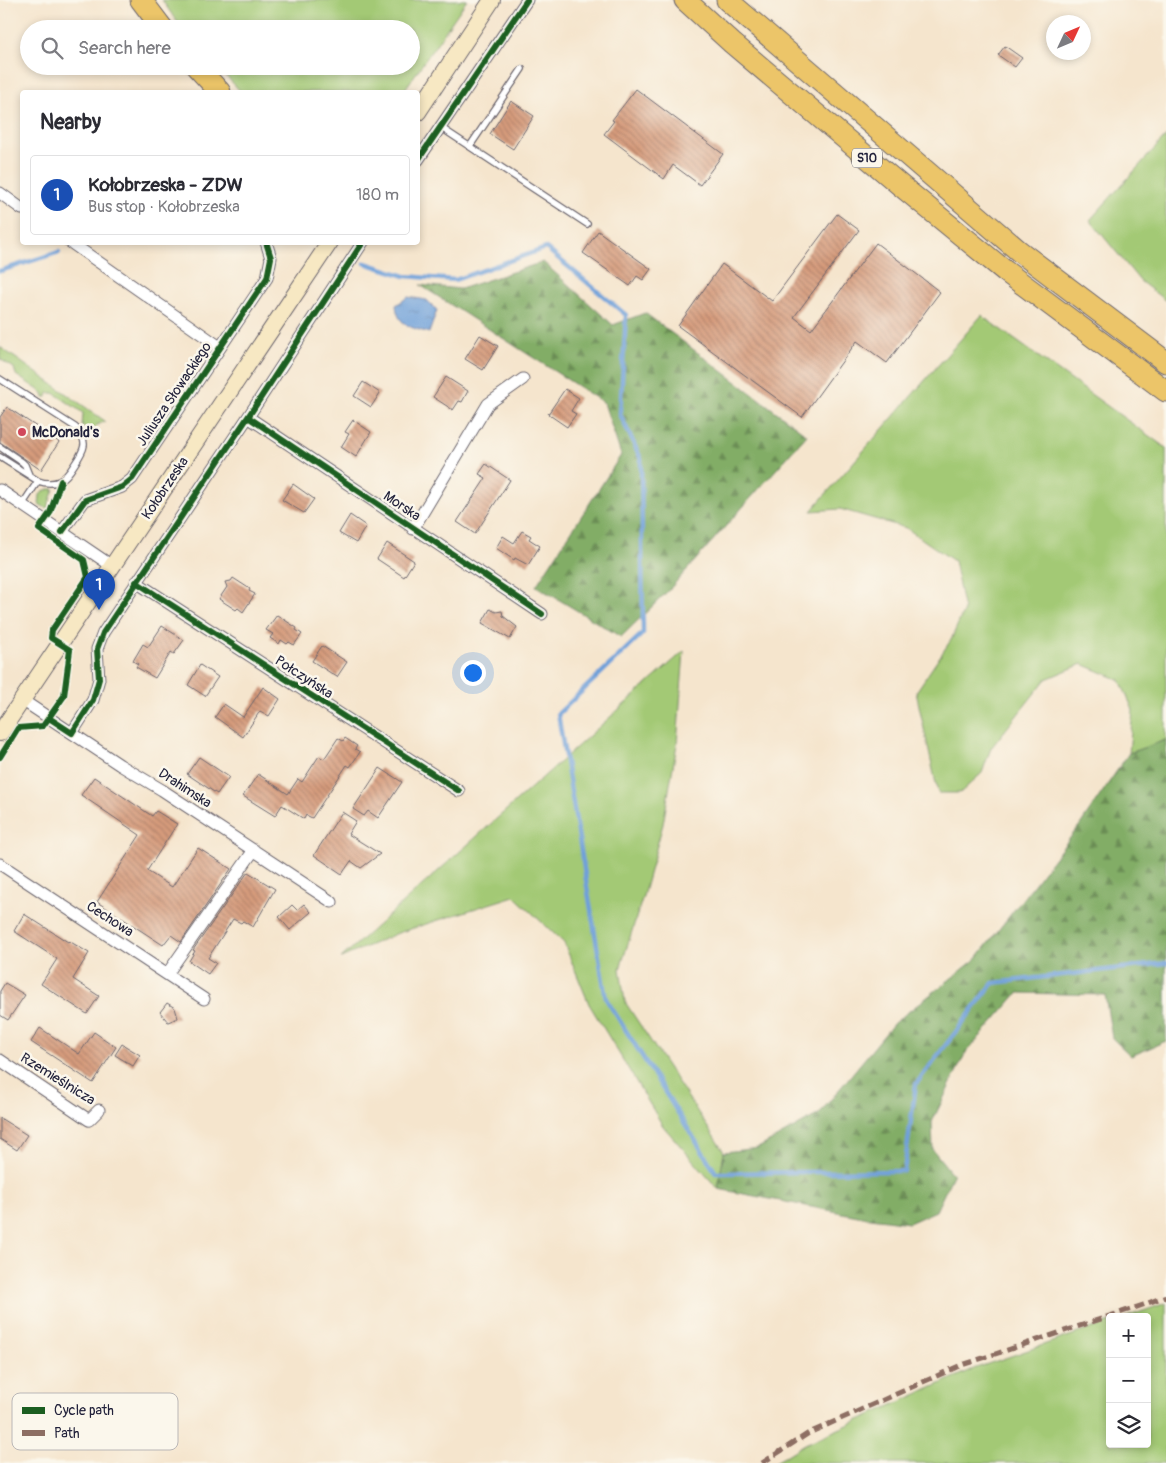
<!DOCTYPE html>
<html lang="en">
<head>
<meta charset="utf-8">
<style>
	:root { --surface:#fff; --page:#f7f7f7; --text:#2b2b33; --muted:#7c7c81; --line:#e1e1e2; --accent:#d1495b }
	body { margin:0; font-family:Pangolin,sans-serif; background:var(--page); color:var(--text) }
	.controls { position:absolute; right:15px; bottom:15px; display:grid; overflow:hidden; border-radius:5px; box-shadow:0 2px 8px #0003 }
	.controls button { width:45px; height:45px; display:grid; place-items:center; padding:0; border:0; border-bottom:1px solid var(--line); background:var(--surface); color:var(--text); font:25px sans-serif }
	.compass { position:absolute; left:1046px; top:15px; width:45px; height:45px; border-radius:50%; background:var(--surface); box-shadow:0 2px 8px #0003; rotate:46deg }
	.you { position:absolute; left:472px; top:672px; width:18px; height:18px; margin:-12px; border:4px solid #fff; border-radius:50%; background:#1a73e8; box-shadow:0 0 0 8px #1a73e833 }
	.badge { display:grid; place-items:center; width:32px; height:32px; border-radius:50%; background:var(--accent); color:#fff; font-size:16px; font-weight:700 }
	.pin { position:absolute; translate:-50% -41px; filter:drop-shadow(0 1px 2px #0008) }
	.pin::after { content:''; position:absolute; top:26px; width:18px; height:15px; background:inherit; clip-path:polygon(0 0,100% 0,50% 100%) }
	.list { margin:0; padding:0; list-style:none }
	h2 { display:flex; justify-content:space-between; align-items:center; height:65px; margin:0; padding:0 20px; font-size:21px }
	h2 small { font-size:16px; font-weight:400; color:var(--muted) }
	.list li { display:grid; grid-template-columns:32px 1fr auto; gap:15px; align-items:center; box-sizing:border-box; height:80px; margin:0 10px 10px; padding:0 10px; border:1px solid var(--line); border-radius:5px }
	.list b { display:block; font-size:19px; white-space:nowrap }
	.list p { margin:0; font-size:16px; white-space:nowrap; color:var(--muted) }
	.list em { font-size:16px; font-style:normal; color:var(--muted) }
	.icon { flex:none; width:28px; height:28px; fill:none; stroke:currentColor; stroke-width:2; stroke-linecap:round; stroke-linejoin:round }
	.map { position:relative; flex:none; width:1166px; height:1463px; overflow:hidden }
	.search { position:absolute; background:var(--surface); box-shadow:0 2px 8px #0003; left:20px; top:20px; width:400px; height:55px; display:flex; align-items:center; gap:12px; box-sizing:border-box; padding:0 18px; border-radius:28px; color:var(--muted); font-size:19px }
	.panel { position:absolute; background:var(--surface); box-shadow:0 2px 8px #0003; left:20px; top:90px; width:400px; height:155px; border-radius:5px }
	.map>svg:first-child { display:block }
	.green { fill:#a3c974; stroke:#627658 }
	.forest { fill:url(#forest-firs); stroke:#526850 }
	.water { fill:url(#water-ripples); stroke:#49618a }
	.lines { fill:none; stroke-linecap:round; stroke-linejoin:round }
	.stream { stroke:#70a0d9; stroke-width:4.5 }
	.building { fill:url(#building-back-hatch) }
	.service-casing { stroke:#6c666e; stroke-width:8 }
	.minor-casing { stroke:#6c666e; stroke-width:13 }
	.secondary-casing { stroke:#6c666e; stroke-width:18 }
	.motorway-casing { stroke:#6c666e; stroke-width:23 }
	.service { stroke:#fff; stroke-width:5.5 }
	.minor { stroke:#fff; stroke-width:11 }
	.secondary { stroke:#f7e8c3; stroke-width:16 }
	.motorway { stroke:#ecc569; stroke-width:21 }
	.quiet { stroke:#8d6e63; stroke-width:5; stroke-dasharray:10 5; stroke-linecap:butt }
	.cycleway-casing { stroke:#fbf7ec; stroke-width:9 }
	.cycleway { stroke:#1b5e20; stroke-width:6 }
	.poi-dot { fill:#d1495b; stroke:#fbf7ec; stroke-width:2 }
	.labels { text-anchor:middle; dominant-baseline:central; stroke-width:5; stroke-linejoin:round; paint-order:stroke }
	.shield { fill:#fbf7ec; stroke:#636270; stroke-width:1 }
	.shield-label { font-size:12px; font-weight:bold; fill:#22223b }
	.street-label { font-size:14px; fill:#22223b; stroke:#fbf7ec }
	.poi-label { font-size:14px; font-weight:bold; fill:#22223b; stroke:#fbf7ec; text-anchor:start }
	.key { fill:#fbf7ec; stroke:#bab7b7; stroke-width:1 }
	.key-label { font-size:14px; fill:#22223b }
</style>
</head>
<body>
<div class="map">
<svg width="1166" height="1463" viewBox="0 0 1166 1463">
	<defs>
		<pattern id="forest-firs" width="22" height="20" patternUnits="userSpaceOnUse" patternTransform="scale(1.25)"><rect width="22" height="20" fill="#82ad66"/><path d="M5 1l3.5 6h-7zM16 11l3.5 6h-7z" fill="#6a8c55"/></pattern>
		<pattern id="water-ripples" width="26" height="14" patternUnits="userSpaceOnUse" patternTransform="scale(1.25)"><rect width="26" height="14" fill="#70a0d9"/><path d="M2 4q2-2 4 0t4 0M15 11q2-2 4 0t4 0" fill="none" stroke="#5c82b1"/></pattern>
		<pattern id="building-back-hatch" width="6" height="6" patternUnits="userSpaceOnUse" patternTransform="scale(1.25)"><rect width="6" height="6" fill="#d69b7c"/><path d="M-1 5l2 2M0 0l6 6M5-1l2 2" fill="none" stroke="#ad7e67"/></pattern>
	</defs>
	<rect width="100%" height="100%" fill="#fbf7ec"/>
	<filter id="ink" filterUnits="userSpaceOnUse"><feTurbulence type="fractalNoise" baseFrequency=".02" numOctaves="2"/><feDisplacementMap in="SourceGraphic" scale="10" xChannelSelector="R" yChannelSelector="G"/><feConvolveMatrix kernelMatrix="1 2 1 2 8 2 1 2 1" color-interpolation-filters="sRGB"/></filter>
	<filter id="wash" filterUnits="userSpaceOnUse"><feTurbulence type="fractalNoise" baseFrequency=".0096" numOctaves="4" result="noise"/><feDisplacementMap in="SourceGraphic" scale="20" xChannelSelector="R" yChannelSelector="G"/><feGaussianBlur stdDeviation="1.12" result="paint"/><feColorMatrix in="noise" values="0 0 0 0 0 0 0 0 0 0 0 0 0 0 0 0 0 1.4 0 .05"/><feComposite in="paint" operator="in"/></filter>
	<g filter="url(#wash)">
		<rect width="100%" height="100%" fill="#f5e5cd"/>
		<path class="green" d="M162,0H467L403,92H241L217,66H411V29H183L175,19Z
			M1166,136V301L1140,281L1090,220Z
			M982,315L986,319L1166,448V740L1129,753L1133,710L1120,680L1082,664L1046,679L991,748L982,773L960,793H938L916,692L951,640L964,610L954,561L906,528L840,509L811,511Z
			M0,347L105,421L97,425L92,431L82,426L83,413L54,393H48L47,397H44L43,393L16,375L14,368L0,359Z
			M49,489H54L47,509L39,504L40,495L43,491Z
			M684,651L677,744L663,824L643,896L620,969L625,1002L724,1152L718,1189L663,1126L589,1004L564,943L514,896L398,933L341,958Z
			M1166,1303V1463H774L805,1444L976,1368L1110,1322V1444H1147V1317H1126Z"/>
		<path class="forest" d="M543,262L613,325L645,313L807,435L668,591L621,637L536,586L621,455L604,403L420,285L460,289Z
			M1166,740V1041L1131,1056L1112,1038L1105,995L1018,993L965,1054L932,1122L933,1150L953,1175L936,1211L909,1223L863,1217L718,1189L724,1152L758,1148L819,1114L894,1023L976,959L1080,825L1129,753Z"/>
		<path class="water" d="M408,297L427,300L437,310L429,333C410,327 398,326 396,305Z"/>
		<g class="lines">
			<path class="stream" d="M365,263L405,276L455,280L546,248L626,315L620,414L641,459L643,633L558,714L606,999L716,1173L904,1171L916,1084L993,983L1166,963
				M0,271L59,252"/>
		</g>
		<g id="blocks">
			<path class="building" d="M1005,46L1022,58L1015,67L998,55Z
				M636,89L723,154L700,185L673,165L664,179L604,134L614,121L612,120Z
				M511,101L534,116L513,149L490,134Z
				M837,214L859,230L794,317L811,330L876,243L940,292L887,363L857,341L802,417L678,326L722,264L772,301Z
				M598,231L651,269L643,280L637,276L630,286L583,253Z
				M480,335L498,346L483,370L465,359Z
				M446,377L468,391L462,402L459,401L453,410L433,397Z
				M363,382L380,393L371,407L354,396Z
				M565,389L579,398L571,411L576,414L567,427L548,414Z
				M7,407L59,442L41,470L0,442V417Z
				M353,420L371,432L356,457L341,447L349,434L345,432Z
				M486,464L510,480L475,534L457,522L486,478L479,474Z
				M293,484L314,499L304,513L282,500Z
				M350,515L366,526L356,543L339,533Z
				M522,531L531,536L529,539L540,546L528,565L515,558L514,560L496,548L503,536L514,543Z
				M387,543L414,561L404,577L377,559Z
				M233,578L250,589L249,591L255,594L243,612L238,608L236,610L219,599L227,587L225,582L231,581Z
				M490,609L496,612L502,611L503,616L517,627L510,639L482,623Z
				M277,615L297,628L296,630L302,634L294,645L289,642L287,644L281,640L279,644L270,638L273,634L266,630Z
				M162,626L184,640L174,654L171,652L155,678L136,667L138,664L133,661L143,644L148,647Z
				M322,646L347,662L337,677L312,661Z
				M200,665L218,677L205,696L188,685Z
				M263,687L280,699L269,716L260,711L243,737L215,717L224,704L243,717Z
				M338,738L343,741L345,738L357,746L355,749L360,752L350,767L347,765L312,818L306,815L304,819L282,805L275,816L243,796L258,774L288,794L298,779L302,782L319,756L324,759Z
				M199,757L229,777L217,794L187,774Z
				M380,768L402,782L378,818L368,811L364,816L353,809Z
				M94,777L152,816L156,811L177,824L147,871L172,887L198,848L231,869L181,942L171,935L163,945L97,902L140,835L81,795Z
				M342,812L356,821L348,834L380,854L361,868L351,861L342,874L314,855Z
				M248,872L275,889L253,927L243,921L241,923L233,919L208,958L216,963L208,974L189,961L195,951L193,950Z
				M304,904L311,912L290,930L279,917L292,905L297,910Z
				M24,914L68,942L69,941L89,953L73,979L99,996L87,1014L41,984L57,959L14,931Z
				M5,983L25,995L8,1020L0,1015V991Z
				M167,1003L175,1008L178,1018L168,1022L160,1012Z
				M40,1028L79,1054L94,1032L116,1047L93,1083L31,1042Z
				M122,1044L140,1055L133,1066L115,1055Z
				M0,1118L27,1135L17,1150L0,1139Z"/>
		</g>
	</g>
	<g filter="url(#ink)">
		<use href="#blocks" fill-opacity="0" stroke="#6c666e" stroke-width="1"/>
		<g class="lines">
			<g class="service-casing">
				<path id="service" d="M440,127L587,224
					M470,146L522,69
					M0,379L75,427C90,442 84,450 74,465C65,480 56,487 38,481L0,457
					M0,447L22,462L25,465L29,475
					M22,505L38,481"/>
			</g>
			<g class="minor-casing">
				<path id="minor" d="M418,160L527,0
					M0,193L22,209
					M70,242L220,347
					M248,417L542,614
					M0,490L112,566
					M413,529L488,404L523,379
					M62,532L85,500L122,487L132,479L267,278L271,258L266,242
					M136,582L459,791
					M22,700L120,765L162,790L332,902
					M72,733L93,700L99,679L97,649L103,633L248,417L363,242
					M0,864L204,999
					M167,974L254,850
					M0,1060L89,1120L99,1110"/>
			</g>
			<g class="secondary-casing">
				<path id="secondary" d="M418,112L492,0
					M0,733L330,242"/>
			</g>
			<g class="motorway-casing">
				<path id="motorway" d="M141,0L163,29
					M685,0L732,43L900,185L1005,271L1166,391
					M727,0L1019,251L1166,362
					M196,66L220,92"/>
			</g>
			<use href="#service" class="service"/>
			<use href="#minor" class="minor"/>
			<use href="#secondary" class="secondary"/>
			<use href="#motorway" class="motorway"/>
			<path class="quiet" d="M762,1463L809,1433L959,1366L1143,1305L1166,1296"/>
			<g class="cycleway-casing">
				<path id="cycleway" d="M418,160L527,0
					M248,417L542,614
					M62,532L85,500L122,487L132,479L267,278L271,258L266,242
					M136,582L459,791
					M49,718L72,733L93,700L99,679L97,649L103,633L248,417L363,242
					M0,757L18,728L43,726L64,696L70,650L51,638L52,630L88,577L84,560L39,529L50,513L61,481"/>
			</g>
			<use href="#cycleway" class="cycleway"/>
		</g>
	</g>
	<circle class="poi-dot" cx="22" cy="432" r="5"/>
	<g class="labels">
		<rect class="shield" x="852" y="148.5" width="30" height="19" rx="4"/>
		<g class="shield-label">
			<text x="867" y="158">S10</text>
		</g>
		<g class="street-label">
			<text transform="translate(174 394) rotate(-56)">Juliusza Słowackiego</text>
			<text transform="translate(165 488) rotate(-56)">Kołobrzeska</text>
			<text transform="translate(402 506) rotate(34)">Morska</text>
			<text transform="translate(304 677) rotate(33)">Połczyńska</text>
			<text transform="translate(185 788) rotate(33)">Drahimska</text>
			<text transform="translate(110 919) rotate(33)">Cechowa</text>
			<text transform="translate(58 1079) rotate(32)">Rzemieślnicza</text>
		</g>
		<g class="poi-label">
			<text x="32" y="432">McDonald's</text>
		</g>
	</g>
	<rect x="12" y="1393" width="166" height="57" rx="8" class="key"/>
	<rect x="22" y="1407" width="23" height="7" fill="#1b5e20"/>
	<rect x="22" y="1430" width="23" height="6" fill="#8d6e63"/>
	<g class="key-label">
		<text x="54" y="1415">Cycle path</text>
		<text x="54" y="1438">Path</text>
	</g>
</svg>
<div class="controls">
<button>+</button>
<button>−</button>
<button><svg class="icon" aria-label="layers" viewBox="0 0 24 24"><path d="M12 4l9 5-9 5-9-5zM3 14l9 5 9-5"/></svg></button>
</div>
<svg class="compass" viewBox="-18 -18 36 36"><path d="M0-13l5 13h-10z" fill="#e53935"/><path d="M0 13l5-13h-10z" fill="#7c7c81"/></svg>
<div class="you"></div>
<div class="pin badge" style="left:99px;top:610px;background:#1a4fb4">1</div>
<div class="search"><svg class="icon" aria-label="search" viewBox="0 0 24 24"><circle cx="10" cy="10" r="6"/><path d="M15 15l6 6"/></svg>Search here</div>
<section class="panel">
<h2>Nearby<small></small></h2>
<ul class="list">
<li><span class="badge" style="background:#1a4fb4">1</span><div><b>Kołobrzeska - ZDW</b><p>Bus stop · Kołobrzeska</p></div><em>180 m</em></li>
</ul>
</section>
</div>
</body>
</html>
